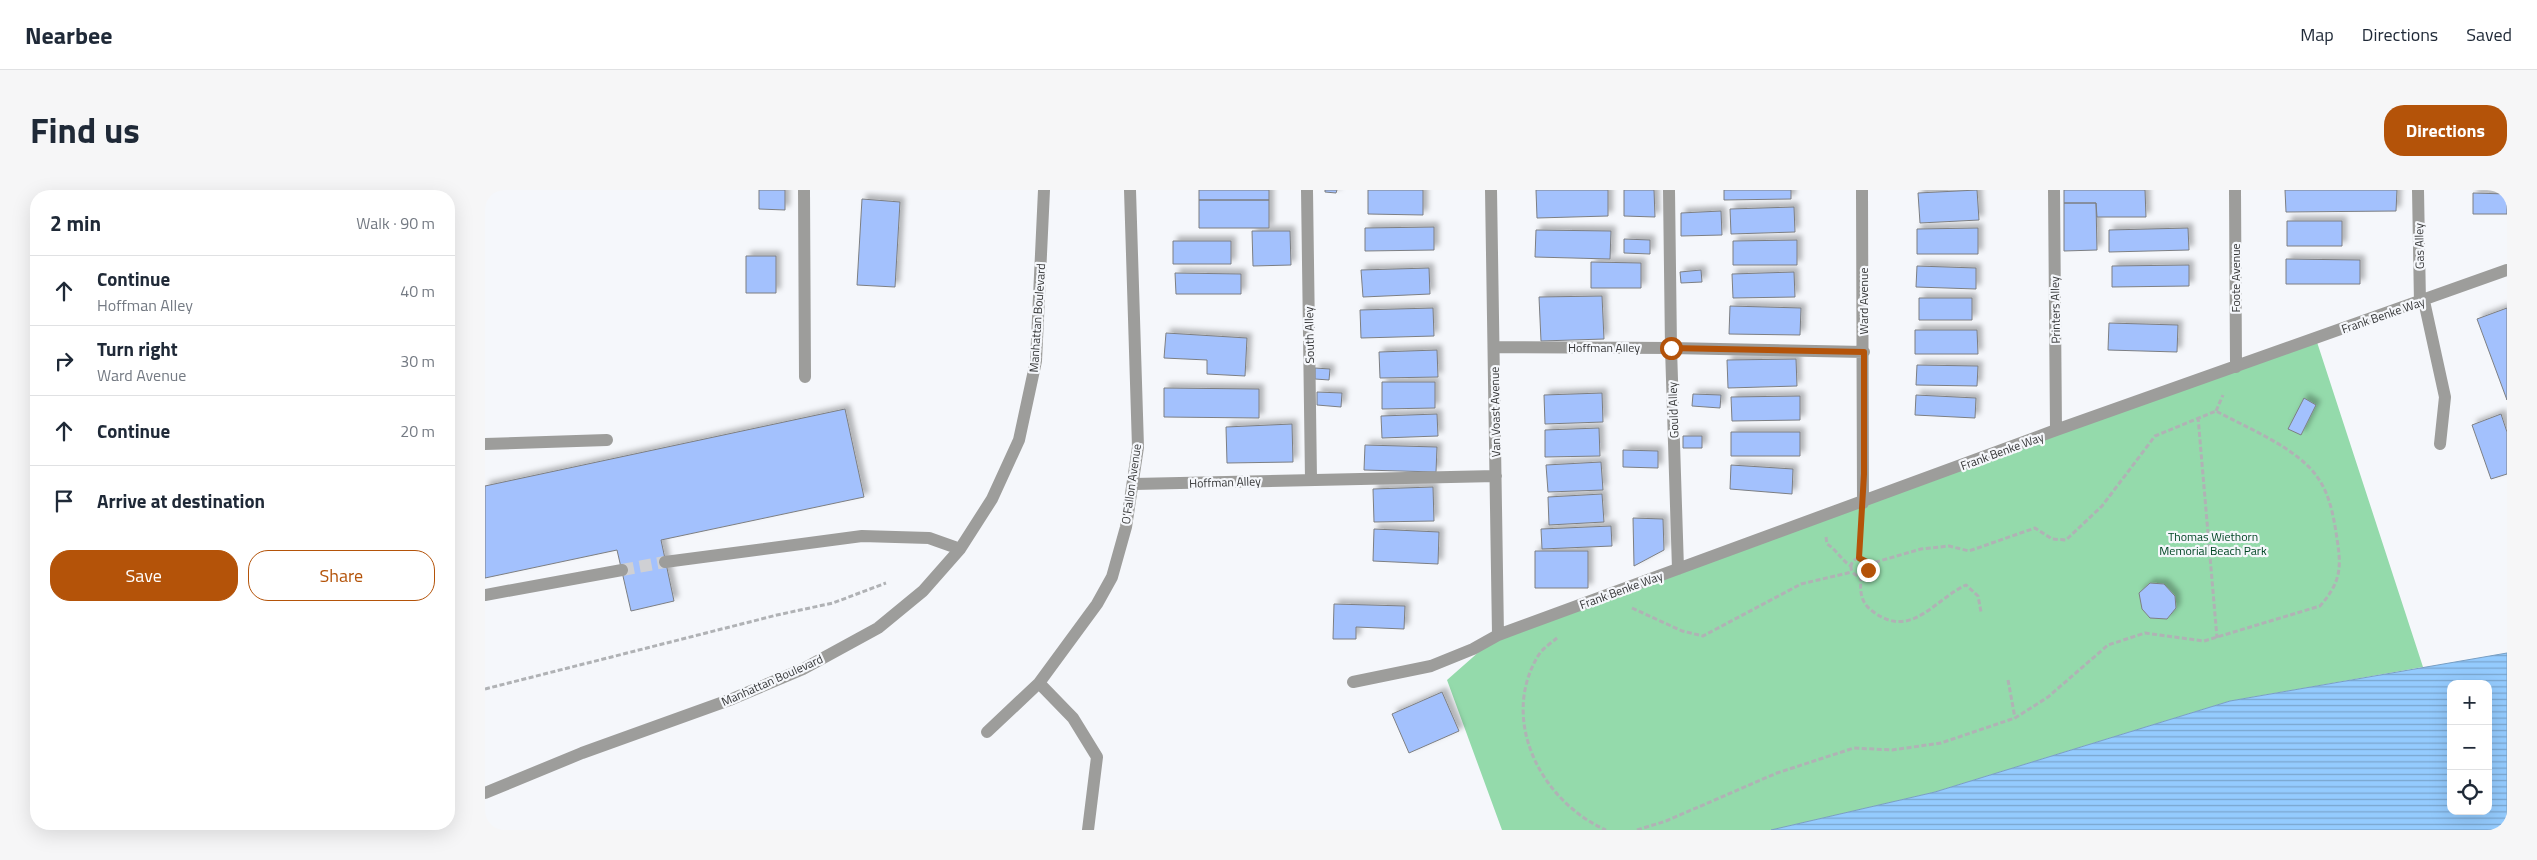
<!DOCTYPE html>
<html lang="en">
<head>
<meta charset="utf-8">
<style>
	:root { --surface:#fff; --page:#f6f6f7; --text:#1f2937; --muted:#747a83; --line:#e0e1e3; --accent:#b45309 }
	body { margin:0; font-family:"Titillium Web",sans-serif; background:var(--page); color:var(--text) }
	.controls { position:absolute; right:15px; bottom:15px; display:grid; overflow:hidden; border-radius:10px; box-shadow:0 5px 20px #0002 }
	.controls button { width:45px; height:45px; display:grid; place-items:center; padding:0; border:0; border-bottom:1px solid var(--line); background:var(--surface); color:var(--text); font:25px sans-serif }
	.stop { position:absolute; width:15px; height:15px; margin:-11px; border:4px solid #b45309; border-radius:50%; background:#fff }
	.stop.end { background:#b45309; border-color:#fff; box-shadow:0 1px 5px #0008 }
	.list { margin:0; padding:0; list-style:none }
	h2 { display:flex; justify-content:space-between; align-items:center; height:65px; margin:0; padding:0 20px; font-size:21px }
	h2 small { font-size:16px; font-weight:400; color:var(--muted) }
	.list li { display:grid; grid-template-columns:32px 1fr auto; gap:15px; align-items:center; box-sizing:border-box; height:70px; padding:0 20px; border-top:1px solid var(--line) }
	.list b { display:block; font-size:19px; white-space:nowrap }
	.list p { margin:0; font-size:16px; white-space:nowrap; color:var(--muted) }
	.list em { font-size:16px; font-style:normal; color:var(--muted) }
	.actions { display:flex; gap:10px; padding:15px 20px }
	.actions a { flex:1; padding:11px 0; border:1px solid var(--accent); border-radius:20px; text-align:center; font-size:18px; color:var(--accent) }
	.actions .main { background:var(--accent); color:#fff }
	.icon { flex:none; width:28px; height:28px; fill:none; stroke:currentColor; stroke-width:2; stroke-linecap:round; stroke-linejoin:round }
	.map { position:relative; flex:none; width:2022px; height:640px; overflow:hidden; border-radius:20px }
	header { display:flex; align-items:center; gap:30px; box-sizing:border-box; height:70px; padding:0 25px; background:var(--surface); border-bottom:1px solid var(--line) }
	header strong { font-size:24px }
	nav { display:flex; gap:28px; margin-inline-start:auto; font-size:18px }
	.intro { display:flex; align-items:center; justify-content:space-between; box-sizing:border-box; height:120px; padding:0 30px }
	h1 { margin:0; font-size:35px }
	.button { padding:12px 22px; border-radius:20px; background:var(--accent); color:#fff; font-size:18px; font-weight:700 }
	main { display:flex; gap:30px; padding:0 30px }
	aside { flex:1; background:var(--surface); border-radius:20px; box-shadow:0 5px 20px #0002 }
	.map>svg:first-child { display:block }
	.green { fill:#94daab }
	.water { fill:url(#water-rules); stroke:#789ec2; fill-rule:evenodd }
	.building { fill:#a3c1fd; stroke:#7d7f82; filter:url(#shadow) }
	.lines { fill:none; stroke-linecap:round; stroke-linejoin:round }
	.minor-tunnel { stroke:#cfd0d4; stroke-width:12; stroke-dasharray:12 6; stroke-linecap:butt }
	.path { stroke:#b0b2b5; stroke-width:3; stroke-dasharray:5 2.5; stroke-linecap:butt }
	.minor { stroke:#9d9d9b; stroke-width:12 }
	.route { stroke:#b45309; stroke-width:6 }
	.labels { text-anchor:middle; dominant-baseline:central; stroke-width:4.5; stroke-linejoin:round; paint-order:stroke }
	.street-label { font-size:12px; fill:#353637; stroke:#f5f7fb }
	.park-label { font-size:12px; fill:#004624; stroke:#f5f7fb }
</style>
</head>
<body>
<header>
<strong>Nearbee</strong>
<nav><a>Map</a><a>Directions</a><a>Saved</a></nav>
</header>
<div class="intro"><h1>Find us</h1><a class="button">Directions</a></div>
<main>
<aside>
<h2>2 min<small>Walk · 90 m</small></h2>
<ul class="list">
<li><svg class="icon" aria-label="ahead" viewBox="0 0 24 24"><path d="M12 20V5M6 11l6-6 6 6"/></svg><div><b>Continue</b><p>Hoffman Alley</p></div><em>40 m</em></li>
<li><svg class="icon" aria-label="right" viewBox="0 0 24 24"><path d="M7 20v-9h11M14 6l5 5-5 5"/></svg><div><b>Turn right</b><p>Ward Avenue</p></div><em>30 m</em></li>
<li><svg class="icon" aria-label="ahead" viewBox="0 0 24 24"><path d="M12 20V5M6 11l6-6 6 6"/></svg><div><b>Continue</b></div><em>20 m</em></li>
<li><svg class="icon" aria-label="arrive" viewBox="0 0 24 24"><path d="M6 21V4h12l-3 4 3 4H6"/></svg><div><b>Arrive at destination</b></div></li>
</ul>
<div class="actions"><a class="main">Save</a><a>Share</a></div>
</aside>
<div class="map">
<svg width="2022" height="640" viewBox="0 0 2022 640">
	<defs>
		<pattern id="water-rules" width="6" height="5" patternUnits="userSpaceOnUse" patternTransform="scale(1.25)"><rect width="6" height="5" fill="#94cbfe"/><path d="M0 2.5h6" fill="none" stroke="#7aa6ce"/></pattern>
		<filter id="shadow"><feDropShadow dx="4.5" dy="-4.5" stdDeviation="2.5" flood-color="#0004"/></filter>
	</defs>
	<rect width="100%" height="100%" fill="#f5f7fb"/>
	<path class="green" d="M1831,149L1938,477L1745,511L1450,602L1286,640H1017L962,490L1013,445Z"/>
	<path class="water" d="M2022,463V640H1286L1450,602L1745,511ZM1966,494H2003V621H1966Z"/>
	<path class="building" d="M274,0H300V20L274,19Z
		M714,0H784V10H714Z
		M840,0H852L851,3L840,2Z
		M883,0H938V25L883,24Z
		M1051,0H1123V26L1052,28Z
		M1139,0H1169L1170,27L1139,26Z
		M1239,0H1306V9L1239,10Z
		M1492,0L1494,30L1435,33L1433,3Z
		M1579,0H1660L1661,27H1612L1611,13H1579Z
		M1800,0H1912L1911,21L1801,22Z
		M1988,3L2022,4V24H1988Z
		M377,9L415,12L410,97L372,95Z
		M714,10H784V38H714Z
		M1579,13H1611L1612,60L1579,61Z
		M1309,17L1310,42L1246,44L1245,19Z
		M1236,21L1237,45L1196,46V23Z
		M1802,31H1857V56H1802Z
		M949,37V60L880,61V38Z
		M1493,38V64H1432V39Z
		M1703,38L1704,60L1624,62V40Z
		M1051,40L1126,41L1125,69L1050,67Z
		M767,41H805L806,75L768,76Z
		M1139,49L1165,50V64L1139,63Z
		M1312,50V75H1248V51Z
		M688,51H746V74H688Z
		M261,66H291V103H261Z
		M1801,69L1875,70V94H1801Z
		M1106,72L1156,73V98H1106Z
		M1704,75V96L1627,97V76Z
		M1432,76L1491,78V99L1431,97Z
		M944,78L945,104L878,107L876,80Z
		M1216,80L1217,92L1196,93L1195,82Z
		M1309,82L1310,107L1248,108L1247,84Z
		M690,83L756,84V104H691Z
		M1117,106L1119,149L1056,151L1054,107Z
		M1434,108H1487V130H1434Z
		M1245,116L1316,118L1315,145L1244,144Z
		M948,118L949,146L876,148L875,120Z
		M2022,118V210L1992,129Z
		M1624,133L1693,135L1692,162L1623,160Z
		M1430,140H1492L1493,164H1430Z
		M681,143L762,148L760,186L722,184V170L679,168Z
		M952,160L953,187L895,188L894,162Z
		M1311,169L1312,196L1243,198L1242,170Z
		M1432,175L1493,176L1492,196L1431,195Z
		M830,178L845,179L844,190L830,189Z
		M897,192H950V218L897,219Z
		M679,198L774,199V228L679,227Z
		M832,202L857,203L856,217L832,215Z
		M1117,203L1118,232L1060,234L1059,205Z
		M1208,204L1236,205L1235,218L1207,216Z
		M1431,205L1491,208L1490,228L1430,225Z
		M1315,206V230L1247,231L1246,207Z
		M1819,208L1831,215L1816,245L1803,239Z
		M360,219L379,307L176,350L189,411L146,421L132,360L0,388V296Z
		M952,224L953,246L897,248L896,226Z
		M2016,224L2022,242V284L2006,289L1987,235Z
		M807,234L808,272L742,273L741,237Z
		M1114,238L1115,266L1060,267V240Z
		M1246,242H1315V266H1246Z
		M1198,246H1217V258H1198Z
		M880,255L952,257L951,282L879,280Z
		M1138,260L1173,261V278L1138,277Z
		M1116,272L1118,300L1063,302L1061,275Z
		M1246,275L1308,279L1307,304L1245,299Z
		M948,297L949,331L889,332L888,299Z
		M1117,304L1119,332L1064,335L1063,307Z
		M1148,328L1178,329L1179,360L1149,376Z
		M1126,336L1127,356L1057,359L1056,339Z
		M889,339L954,342L953,374L888,371Z
		M1050,361H1103V398H1050Z
		M1665,393L1679,394L1690,406L1691,418L1682,429L1665,428L1657,419L1654,403Z
		M849,414L920,416L919,439L871,437V449H848Z
		M957,502L974,541L924,563L907,524Z"/>
	<g class="lines">
		<path class="minor-tunnel" d="M137,380L180,372"/>
		<path class="path" d="M1731,221L1738,205
			M1713,227L1732,448
			M1341,347L1342,354C1352,360 1356,370 1366,376
			M1366 377a9 9 0 1 1 18 0a9 9 0 1 1-18 0Z
			M1374,368L1376,333
			M1376,386C1375,403 1375,413 1390,423C1427,449 1450,409 1481,395L1493,406L1496,422
			M1147,418L1197,441L1218,446L1316,394L1367,382
			M1072,448C1066,453 1057,459 1053,466C1014,531 1057,612 1121,640
			M1523,490L1530,528
			M0,499L292,425L348,413L401,393
			M1152,640L1181,631L1292,583L1369,558L1407,560L1456,553L1530,528L1563,507L1623,455L1660,443L1719,451L1835,416C1855,393 1857,379 1852,349C1849,328 1845,305 1833,288C1813,258 1762,238 1731,221L1670,246L1617,316L1581,350L1567,349L1550,338L1484,361L1464,356L1436,359L1384,374"/>
		<path class="minor" d="M319,0L320,187
			M822,0L826,289
			M1006,0L1013,445
			M1184,0L1186,158L1193,379
			M1377,0L1378,313
			M1569,0L1571,240
			M1750,0L1751,177
			M1933,0L1935,113
			M1939,111L1960,207L1955,254
			M1010,157L1186,158L1379,162
			M0,254L122,250
			M649,294L1011,286
			M180,372L377,346L444,348L475,359
			M0,405L137,380
			M868,492L946,476L988,459L1013,445L1571,240L2022,80
			M554,493L588,528L612,567L603,640
			M502,542L554,493L612,414L627,387L641,337L653,257L645,0
			M0,603L97,563L247,509L318,479L393,438L438,401L475,359L507,309L534,250L551,171L559,0"/>
	</g>
	<g class="lines">
		<path class="route" d="M1186,158L1379,162V284L1374,368L1382,372L1383,380"/>
	</g>
	<g class="labels">
		<g class="street-label">
			<text transform="translate(1934 56) rotate(-91)">Gas Alley</text>
			<text transform="translate(1750 88) rotate(-90)">Foote Avenue</text>
			<text transform="translate(1378 111) rotate(-90)">Ward Avenue</text>
			<text transform="translate(1570 120) rotate(-91)">Printers Alley</text>
			<text transform="translate(1898 125) rotate(-19)">Frank Benke Way</text>
			<text transform="translate(552 128) rotate(-86)">Manhattan Boulevard</text>
			<text transform="translate(824 145) rotate(-91)">South Alley</text>
			<text x="1119" y="157">Hoffman Alley</text>
			<text transform="translate(1188 220) rotate(-92)">Gould Alley</text>
			<text transform="translate(1010 222) rotate(-91)">Van Voast Avenue</text>
			<text transform="translate(1517 261) rotate(-20)">Frank Benke Way</text>
			<text transform="translate(740 292) rotate(-2)">Hoffman Alley</text>
			<text transform="translate(646 294) rotate(-82)">O’Fallon Avenue</text>
			<text transform="translate(1136 400) rotate(-20)">Frank Benke Way</text>
			<text transform="translate(287 490) rotate(-24)">Manhattan Boulevard</text>
		</g>
		<g class="park-label">
			<text x="1728" y="346">Thomas Wiethorn<tspan x="1728" dy="14">Memorial Beach Park</tspan></text>
		</g>
	</g>
</svg>
<div class="controls">
<button>+</button>
<button>−</button>
<button><svg class="icon" aria-label="locate" viewBox="0 0 24 24"><circle cx="12" cy="12" r="6"/><path d="M12 2v4M12 18v4M2 12h4M18 12h4"/></svg></button>
</div>
<div class="stop" style="left:1186px;top:158px"></div>
<div class="stop end" style="left:1383px;top:380px"></div>
</div>
</main>
</body>
</html>
